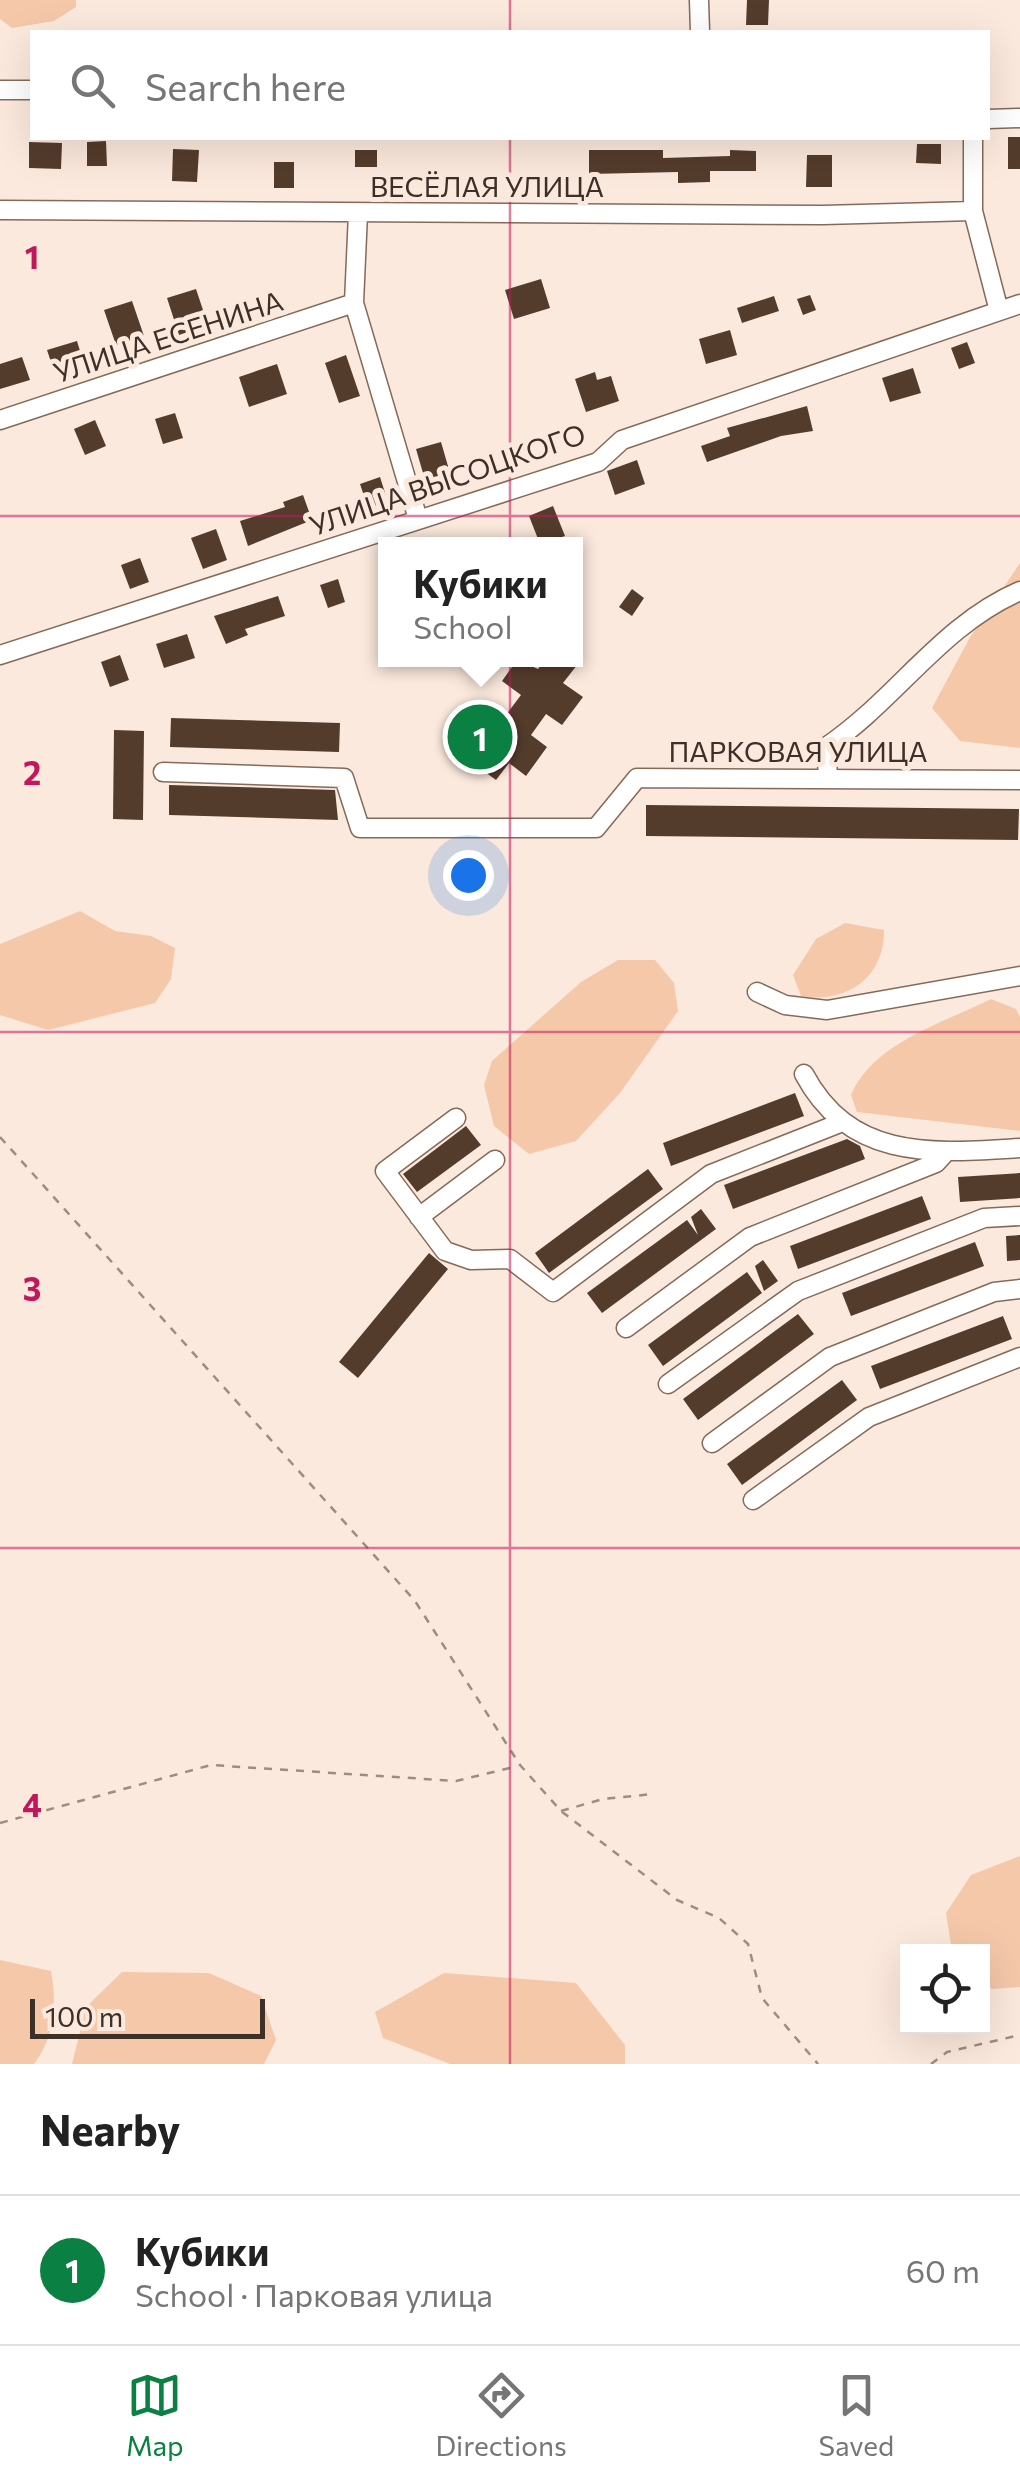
<!DOCTYPE html>
<html lang="en">
<head>
<meta charset="utf-8">
<style>
	:root { --surface:#fff; --page:#f2f2f2; --text:#222; --muted:#767676; --line:#e0e0e0; --accent:#0b8043 }
	body { margin:0; font-family:Commissioner,sans-serif; background:var(--page); color:var(--text) }
	.controls { position:absolute; right:30px; bottom:30px; display:grid; overflow:hidden; border-radius:0px; box-shadow:0 10px 40px #0002 }
	.controls button { width:90px; height:90px; display:grid; place-items:center; padding:0; border:0; border-bottom:2px solid var(--line); background:var(--surface); color:var(--text); font:50px sans-serif }
	.scale { position:absolute; left:30px; bottom:25px; width:235px; box-sizing:border-box; padding-left:10px; border:5px solid #3c3028; border-top:0; font-size:28px; line-height:35px; white-space:nowrap; color:#3c3028; -webkit-text-stroke:8px #fce9dd; paint-order:stroke }
	.you { position:absolute; left:468px; top:875px; width:35px; height:35px; margin:-25px; border:8px solid #fff; border-radius:50%; background:#1a73e8; box-shadow:0 0 0 15px #1a73e833 }
	.badge { display:grid; place-items:center; width:65px; height:65px; border-radius:50%; background:var(--accent); color:#fff; font-size:32px; font-weight:700 }
	.pin { position:absolute; translate:-50% -50%; border:5px solid #fff; box-shadow:0 2px 10px #0006 }
	.popup { position:absolute; left:378px; top:537px; width:205px; height:130px; box-sizing:border-box; display:grid; place-content:center; border-radius:0px; background:var(--surface); filter:drop-shadow(0 2px 8px #0005); font-size:32px; white-space:nowrap; color:var(--muted) }
	.popup b { font-size:38px; color:var(--text) }
	.popup::after { content:''; position:absolute; left:50%; top:100%; margin-left:-20px; border:20px solid transparent; border-top-color:var(--surface) }
	.list { margin:0; padding:0; list-style:none }
	h2 { display:flex; justify-content:space-between; align-items:center; height:130px; margin:0; padding:0 40px; font-size:42px }
	h2 small { font-size:32px; font-weight:400; color:var(--muted) }
	.list li { display:grid; grid-template-columns:65px 1fr auto; gap:30px; align-items:center; box-sizing:border-box; height:150px; padding:0 40px; border-top:2px solid var(--line) }
	.list b { display:block; font-size:38px; white-space:nowrap }
	.list p { margin:0; font-size:32px; white-space:nowrap; color:var(--muted) }
	.list em { font-size:32px; font-style:normal; color:var(--muted) }
	.icon { flex:none; width:55px; height:55px; fill:none; stroke:currentColor; stroke-width:2; stroke-linecap:round; stroke-linejoin:round }
	.map { position:relative; flex:none; width:1020px; height:2064px; overflow:hidden }
	.search { position:absolute; background:var(--surface); box-shadow:0 10px 40px #0002; left:30px; right:30px; top:30px; height:110px; display:flex; align-items:center; gap:25px; box-sizing:border-box; padding:0 35px; border-radius:0px; color:var(--muted); font-size:38px }
	.sheet { height:280px; background:var(--surface) }
	nav { display:flex; justify-content:space-around; align-items:center; box-sizing:border-box; height:140px; border-top:2px solid var(--line); background:var(--surface); font-size:28px; color:var(--muted) }
	nav a { display:grid; justify-items:center; gap:5px }
	nav .on { color:var(--accent) }
	.map>svg:first-child { display:block }
	.green { fill:#f5c8aa }
	.building { fill:#543c2c }
	.lines { fill:none; stroke-linecap:round; stroke-linejoin:round }
	.minor-casing { stroke:#856a58; stroke-width:21 }
	.path { stroke:#9c8d83; stroke-width:2.5; stroke-dasharray:8 8; stroke-linecap:butt }
	.minor { stroke:#fff; stroke-width:18 }
	.grid { fill:none; stroke:#c2185b; stroke-width:2.5; stroke-opacity:0.55 }
	.labels { text-anchor:middle; dominant-baseline:central; stroke-width:10; stroke-linejoin:round; paint-order:stroke }
	.street-label { font-size:28px; fill:#3c3028; stroke:#fce9dd }
	.grid-label { font-size:32px; text-anchor:middle; font-weight:bold; fill:#c2185b; stroke:#fce9dd; stroke-width:10; stroke-linejoin:round; paint-order:stroke }
</style>
</head>
<body>
<div class="map">
<svg width="1020" height="2064" viewBox="0 0 1020 2064">
	<rect width="100%" height="100%" fill="#fce9dd"/>
	<path class="green" d="M0,0H76V7L54,21L12,28L0,19Z
		M1020,563V748L960,741L932,708L969,639Z
		M80,911L115,931L151,936L175,948L171,979L155,1003L48,1030L0,1015V944Z
		M845,923L884,930C885,977 847,1004 801,996L793,975L816,939Z
		M618,960H655L674,983L678,1011L620,1093L576,1141L529,1154L494,1126L484,1085L492,1061L581,982Z
		M991,999L1016,1009L1020,1017V1131L857,1112L851,1095C873,1043 943,1023 991,999Z
		M1020,1856V1987L992,1989L983,1983L982,1952L952,1951L946,1913L971,1875Z
		M0,1960L51,1971C57,2005 55,2036 34,2064H0Z
		M122,1972L209,1973L261,1996L276,2040L264,2064H72L86,2007Z
		M444,1973L576,1983L625,2045V2064H450L383,2038L375,2012Z"/>
	<path class="building" d="M747,0H769L768,25H746Z
		M1008,137H1020V169H1008Z
		M106,141L107,166H87V142Z
		M29,142L62,143L61,169L29,168Z
		M917,144H941V164L916,163Z
		M173,149L199,150L197,182L172,181Z
		M355,150H377V167H355Z
		M589,150H663V158L730,156V150L756,151V171H710V182L678,183V172L589,174Z
		M807,155H832V187H806Z
		M274,162H294V188H274Z
		M541,279L550,308L514,319L505,290Z
		M196,289L208,325L179,335L167,298Z
		M810,295L816,310L803,315L797,299Z
		M774,296L779,311L742,323L737,308Z
		M132,301L144,336L116,345L104,310Z
		M730,330L737,355L706,364L699,339Z
		M77,341L84,364L55,374L47,350Z
		M967,342L975,363L959,369L951,348Z
		M346,355L360,396L339,403L325,363Z
		M22,357L30,380L0,389V364Z
		M277,364L287,394L249,407L239,377Z
		M913,368L921,393L890,402L882,378Z
		M595,372L597,380L611,376L619,401L586,412L575,379Z
		M807,406L813,431L781,436L707,462L701,446L730,436L727,428Z
		M175,413L183,438L163,444L155,419Z
		M95,420L106,446L85,455L74,429Z
		M441,442L450,473L425,480L416,449Z
		M637,460L645,484L615,495L607,471Z
		M380,477L388,502L368,508L360,484Z
		M303,495L312,520L248,546L240,521L285,507L283,502Z
		M553,506L565,536L540,544L529,516Z
		M216,529L227,560L203,569L191,538Z
		M140,558L149,582L130,589L121,565Z
		M338,579L345,602L328,608L320,585Z
		M632,589L644,598L632,616L619,607Z
		M278,596L285,616L245,629L248,635L226,644L214,616Z
		M187,634L195,658L164,668L156,644Z
		M120,655L129,680L110,687L101,662Z
		M517,660L538,669L545,660H581L563,683L583,697L562,725L546,714L531,735L547,747L526,776L509,763L496,780L470,761L482,745L466,733L485,706L503,719L521,695L502,681Z
		M171,718L340,723L339,752L170,747Z
		M114,730L144,731L143,820L113,819Z
		M169,785L335,790L338,820L169,815Z
		M646,805L1019,809L1018,840L646,836Z
		M795,1093L804,1116L671,1166L663,1143Z
		M466,1126L481,1145L417,1192L403,1174Z
		M847,1139L860,1146L865,1159L733,1209L724,1185Z
		M648,1169L663,1189L549,1273L535,1253Z
		M1020,1173V1198L960,1202L958,1177Z
		M922,1196L931,1219L798,1269L790,1246Z
		M701,1209L716,1229L602,1313L587,1293L687,1220L698,1235L691,1217Z
		M1020,1235V1260L1007,1261L1006,1236Z
		M975,1242L984,1266L851,1316L842,1293Z
		M429,1253L448,1269L358,1378L339,1362Z
		M763,1260L778,1281L764,1291L755,1266Z
		M747,1272L762,1293L663,1366L648,1345Z
		M798,1314L814,1334L698,1420L683,1399Z
		M1003,1316L1012,1339L880,1389L871,1366Z
		M842,1380L857,1400L742,1485L727,1464Z"/>
	<g class="lines">
		<g class="minor-casing">
			<path id="minor" d="M699,0L700,32
				M0,90H32
				M988,119L1020,118
				M973,138V211L999,311
				M0,210L823,215L973,211
				M358,213L354,303L418,519
				M0,420L354,303
				M0,655L598,462L622,440L1020,304
				M163,772L344,778L360,828H596L637,778L1020,780
				M828,776L826,747C896,700 941,625 1020,591
				M757,992L785,1005L827,1010L1020,976
				M804,1074C851,1162 934,1153 1020,1148
				M456,1118L385,1171L445,1251L471,1260L510,1259L553,1292L711,1174L840,1123
				M419,1217L495,1160
				M626,1328L750,1237L936,1163L946,1152
				M668,1384L798,1291L984,1218L1020,1216
				M712,1443L830,1357L994,1292L1020,1289
				M753,1500L869,1417L1020,1357"/>
		</g>
		<path class="path" d="M0,1137L415,1601L520,1765L561,1811L677,1900L719,1918L748,1944L762,1998L818,2064
			M561,1811L603,1799L653,1794
			M0,1823L211,1765L456,1781L518,1766
			M931,2064L947,2052L1020,2035"/>
		<use href="#minor" class="minor"/>
	</g>
	<path class="grid" d="M510,0V32M510,138V2064M0,516H1020M0,1032H1020M0,1548H1020"/>
	<g class="labels">
		<g class="street-label">
			<text x="487" y="186">ВЕСЁЛАЯ УЛИЦА</text>
			<text transform="translate(168 336) rotate(-18)">УЛИЦА ЕСЕНИНА</text>
			<text transform="translate(447 479) rotate(-19)">УЛИЦА ВЫСОЦКОГО</text>
			<text x="798" y="751">ПАРКОВАЯ УЛИЦА</text>
		</g>
	</g>
	<g class="grid-label">
		<text x="32" y="269">1</text>
		<text x="32" y="785">2</text>
		<text x="32" y="1301">3</text>
		<text x="32" y="1817">4</text>
	</g>
</svg>
<div class="controls">
<button><svg class="icon" aria-label="locate" viewBox="0 0 24 24"><circle cx="12" cy="12" r="6"/><path d="M12 2v4M12 18v4M2 12h4M18 12h4"/></svg></button>
</div>
<div class="scale">100 m</div>
<div class="you"></div>
<div class="pin badge" style="left:480px;top:737px">1</div>
<div class="popup"><b>Кубики</b>School</div>
<div class="search"><svg class="icon" aria-label="search" viewBox="0 0 24 24"><circle cx="10" cy="10" r="6"/><path d="M15 15l6 6"/></svg>Search here</div>
</div>
<section class="sheet">
<h2>Nearby<small></small></h2>
<ul class="list">
<li><span class="badge">1</span><div><b>Кубики</b><p>School · Парковая улица</p></div><em>60 m</em></li>
</ul>
</section>
<nav>
<a class="on"><svg class="icon" aria-label="map" viewBox="0 0 24 24"><path d="M3 6l6-2 6 2 6-2v14l-6 2-6-2-6 2zM9 4v14M15 6v14"/></svg>Map</a>
<a><svg class="icon" aria-label="directions" viewBox="0 0 24 24"><path d="M12 3l9 9-9 9-9-9zM9 14v-3h6M13 9l2 2-2 2"/></svg>Directions</a>
<a><svg class="icon" aria-label="saved" viewBox="0 0 24 24"><path d="M7 4h10v16l-5-4-5 4z"/></svg>Saved</a>
</nav>
</body>
</html>
